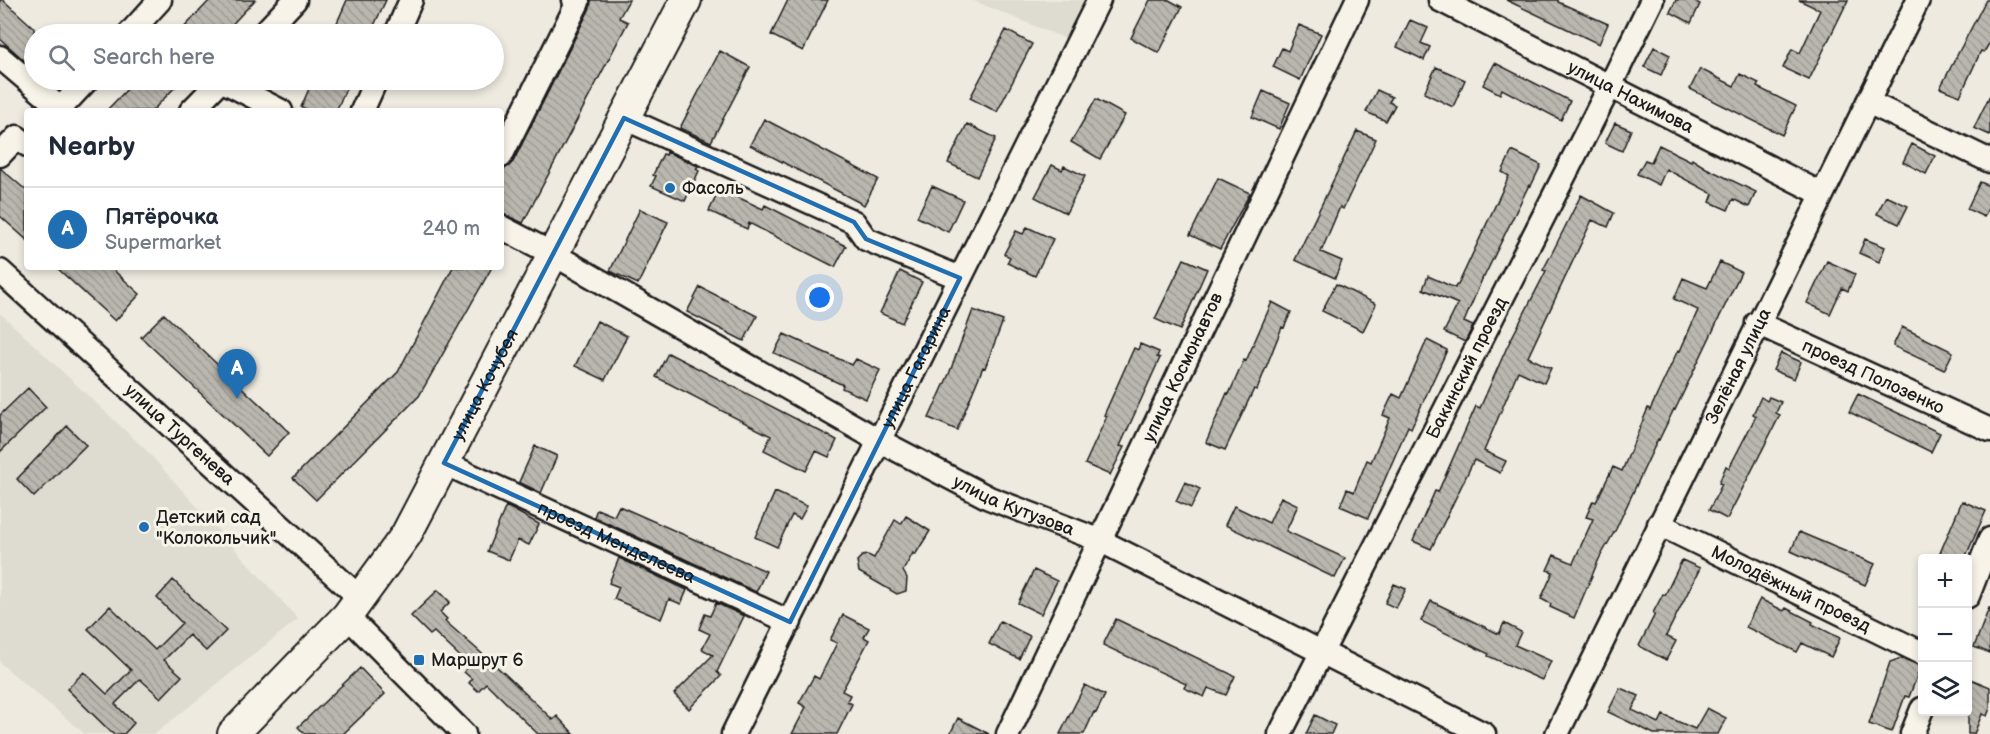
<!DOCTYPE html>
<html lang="en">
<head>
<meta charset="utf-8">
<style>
	:root { --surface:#fff; --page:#f2f2f3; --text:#1f2937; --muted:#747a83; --line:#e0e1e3; --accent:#1f6fb2 }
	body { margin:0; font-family:"Balsamiq Sans",sans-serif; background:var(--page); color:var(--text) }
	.controls { position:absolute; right:18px; bottom:18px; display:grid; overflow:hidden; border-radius:6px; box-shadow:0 3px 9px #0003 }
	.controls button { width:54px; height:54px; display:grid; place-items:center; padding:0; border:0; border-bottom:2px solid var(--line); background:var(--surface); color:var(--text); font:30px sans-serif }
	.you { position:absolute; left:820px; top:298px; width:21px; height:21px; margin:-15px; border:4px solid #fff; border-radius:50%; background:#1a73e8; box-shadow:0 0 0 9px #1a73e833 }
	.badge { display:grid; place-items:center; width:39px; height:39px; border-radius:50%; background:var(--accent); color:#fff; font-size:20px; font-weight:700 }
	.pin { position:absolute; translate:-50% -50px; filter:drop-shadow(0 2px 3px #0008) }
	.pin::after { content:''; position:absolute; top:32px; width:21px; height:18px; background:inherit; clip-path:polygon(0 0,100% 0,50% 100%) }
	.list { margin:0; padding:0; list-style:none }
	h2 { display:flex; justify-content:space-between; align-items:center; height:78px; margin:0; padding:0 24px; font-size:26px }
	h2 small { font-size:20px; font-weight:400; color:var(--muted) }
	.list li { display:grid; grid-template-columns:39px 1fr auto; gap:18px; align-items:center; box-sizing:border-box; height:84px; padding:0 24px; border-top:2px solid var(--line) }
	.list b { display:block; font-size:22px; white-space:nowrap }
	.list p { margin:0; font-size:20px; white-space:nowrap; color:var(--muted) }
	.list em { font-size:20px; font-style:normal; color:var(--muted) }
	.icon { flex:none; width:33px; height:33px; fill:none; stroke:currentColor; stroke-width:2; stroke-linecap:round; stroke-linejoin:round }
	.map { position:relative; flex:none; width:1990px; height:734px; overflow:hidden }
	.search { position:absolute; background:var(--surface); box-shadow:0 3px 9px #0003; left:24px; top:24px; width:480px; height:66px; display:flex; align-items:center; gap:15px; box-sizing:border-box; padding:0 21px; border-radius:33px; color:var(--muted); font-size:22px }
	.panel { position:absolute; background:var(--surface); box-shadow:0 3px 9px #0003; left:24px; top:108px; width:480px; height:162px; border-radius:6px }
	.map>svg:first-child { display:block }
	.built { fill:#dedbd1 }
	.building { fill:url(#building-back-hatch); stroke:#1c1c1c; stroke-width:1.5 }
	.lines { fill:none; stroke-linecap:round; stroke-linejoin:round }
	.minor-casing { stroke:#1c1c1c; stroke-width:27 }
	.major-casing { stroke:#1c1c1c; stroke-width:34 }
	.minor { stroke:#f7f3e8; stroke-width:22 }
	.major { stroke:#f7f3e8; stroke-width:30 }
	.marked { fill:none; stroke:#1f6fb2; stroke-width:4.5; stroke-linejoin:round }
	.poi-dot { fill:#1f6fb2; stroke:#f7f3e8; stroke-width:2 }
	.labels { text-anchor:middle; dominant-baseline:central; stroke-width:6; stroke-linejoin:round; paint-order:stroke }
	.street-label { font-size:18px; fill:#1c1c1c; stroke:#f7f3e8 }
	.poi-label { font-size:18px; fill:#1c1c1c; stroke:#f7f3e8; text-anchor:start }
</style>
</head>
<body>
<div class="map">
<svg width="1990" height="734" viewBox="0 0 1990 734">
	<defs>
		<pattern id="building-back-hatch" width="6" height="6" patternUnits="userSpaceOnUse" patternTransform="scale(1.5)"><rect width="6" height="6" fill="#bab7af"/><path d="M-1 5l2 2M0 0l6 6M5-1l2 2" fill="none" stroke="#9f9d96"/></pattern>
	</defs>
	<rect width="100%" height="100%" fill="#eeeae0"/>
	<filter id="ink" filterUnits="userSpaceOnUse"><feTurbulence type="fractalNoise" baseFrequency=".0167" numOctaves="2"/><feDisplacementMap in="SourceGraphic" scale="12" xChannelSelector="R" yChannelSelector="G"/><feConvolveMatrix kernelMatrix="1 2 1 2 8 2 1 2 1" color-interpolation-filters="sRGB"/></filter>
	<g filter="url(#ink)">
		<path class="built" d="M972,0H1086L1066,39Z
			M0,313L146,450L298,619L155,734H85L0,663Z"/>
		<path class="building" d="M0,0H3L34,28V69L0,39Z
			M210,0H255L223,34H178Z
			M347,0H386L370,34H332Z
			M591,0H629L619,18L628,22L523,223L501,213V172L513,162L590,8Z
			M788,0H828L803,51L771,35Z
			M1150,0H1169L1182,7L1159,53L1131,38Z
			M1506,0H1558V2L1608,24L1599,44Z
			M1676,0H1692L1700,4L1691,23L1670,12Z
			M1799,0H1848L1809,80L1783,68L1792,49L1800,53L1820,10Z
			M1986,0H1990V42L1984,52L1981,51L1960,96L1940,88Z
			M1410,20L1428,28L1421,43L1430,47L1424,60L1397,47Z
			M1299,25L1321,34L1300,80L1273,67L1282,48L1288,51Z
			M1006,30L1032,44L997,112L970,98Z
			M1654,47L1670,55L1661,75L1644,67Z
			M720,51L750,67L711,142L680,128Z
			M1495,63L1570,101L1561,120L1502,89L1500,94L1483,85Z
			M1436,67L1465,80L1453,107L1424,93Z
			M1700,69L1734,86L1740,74L1759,83L1757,87L1796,106L1782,135L1690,89Z
			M136,80H182L152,111H106Z
			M313,80H350L336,111H310L301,107Z
			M1377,90L1392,97L1389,102L1395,105L1386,121L1366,112Z
			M1263,91L1290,103L1279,129L1252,117Z
			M1990,95V135L1974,128Z
			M1096,99L1125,115L1100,159L1071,142Z
			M764,119L878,179L864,205L750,145Z
			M1615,123L1631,130L1622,151L1605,143Z
			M967,124L996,138L977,177L948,163Z
			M1357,131L1376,139L1343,209L1340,207L1321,252L1342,261L1335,278L1295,260Z
			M1912,144L1935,156L1926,174L1903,162Z
			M1659,145L1691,161L1692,159L1706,168L1756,192L1749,207L1733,199L1728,210L1710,202L1713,194L1666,169L1659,185L1637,174L1645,160L1651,162Z
			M1512,151L1541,165L1531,186L1529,185L1484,277H1483L1464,322L1473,326L1465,342L1444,332L1458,304L1423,289L1428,276L1455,288L1456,285H1458L1509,176L1502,172Z
			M667,152L698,166L696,169L699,171L685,201L651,186L656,176L653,175L663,154L666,155Z
			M1052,165L1062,170L1064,166L1085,176L1066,213L1035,197Z
			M0,168L27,191V240L0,216Z
			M1218,178L1250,193L1220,249L1190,235Z
			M1980,182L1990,186V204L1984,217L1967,209Z
			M932,186L963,200L948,232L917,217Z
			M720,189L763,209L765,205L846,246L835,267L749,223L747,229L709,211Z
			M1581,195L1614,213L1608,227L1592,220L1528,357L1551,368L1544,383L1518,371L1484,451L1506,461L1500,473L1474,460L1431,549L1413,541L1435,491L1438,492L1476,406L1480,408L1507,347L1546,271L1543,270L1553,251Z
			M1886,196L1908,206L1899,224L1877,214Z
			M640,209L668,222L638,284L610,271Z
			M1027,227L1053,239L1035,276L1007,263L1010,257L1004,254L1016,231L1023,234Z
			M1865,239L1885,247L1879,262L1859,253Z
			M1184,259L1207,269L1180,330L1155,319Z
			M1827,261L1855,274L1848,291L1842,288L1830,314L1807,303Z
			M1720,262L1741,272L1675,410L1674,409L1659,440L1658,439L1616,529L1599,559L1574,618L1550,607L1551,604L1541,599L1553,572L1547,570L1554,555L1573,563L1593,519L1586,517L1593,501L1596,502L1613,467L1622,471L1648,408L1650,410L1678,350L1680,351L1698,310L1674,299L1683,278L1707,288Z
			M56,267H110L140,294L115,321Z
			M453,267H492L419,396L316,500L293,478L398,372Z
			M900,271L922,282L902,323L880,313Z
			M1336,284L1376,304L1363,331L1322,311Z
			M700,287L757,316L744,341L687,312Z
			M1272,302L1291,312L1284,328L1282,327L1257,390L1254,389L1225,450L1206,442L1227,393L1229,394L1244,360L1246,361Z
			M973,310L1003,321L985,368L983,367L957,430L929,418L949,374Z
			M164,314L289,432L267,456L141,337Z
			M597,321L627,336L605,380L575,366Z
			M1902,327L1953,352L1944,370L1893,346Z
			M784,334L852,365L856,359L880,370L866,399L842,388L843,385L774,353Z
			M1427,340L1447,350L1411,428L1408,426L1368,518L1340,506L1347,489L1354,492L1367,460L1371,462L1390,418L1383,415L1393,394L1401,398Z
			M1140,344L1159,352L1157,357L1160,358L1120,446L1124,447L1110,475L1085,464L1107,416L1104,415L1134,348L1138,350Z
			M668,353L837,440L829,457L816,451L806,471L764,450L771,436L656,377Z
			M1781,353L1801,362L1794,379L1773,370Z
			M28,388L46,407L0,452V415Z
			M1858,394L1940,433L1931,452L1849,412Z
			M1761,397L1767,401L1769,397L1781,402L1776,413L1780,415L1727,519L1709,510L1722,484L1719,483L1726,466L1729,468L1756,416L1753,414Z
			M67,426L86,445L34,497L17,479Z
			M535,446L557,456L541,493L519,482Z
			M1185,482L1200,489L1191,508L1176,501Z
			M775,492L807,506L800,519L792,515L777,547L755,537Z
			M1281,497L1298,505L1286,531L1345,558L1335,578L1225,525L1234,506L1269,523Z
			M1962,501L1986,511L1965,558H1953L1940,553Z
			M506,506L539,524L529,545L518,540L509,560L487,551Z
			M619,506L766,571L756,592L594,517L597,509L614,516Z
			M906,516L930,531L915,555L913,553L903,571L907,578L906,591L897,594L859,572L857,561L862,556L868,555L874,558L895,520L901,524Z
			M1799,532L1875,564L1865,585L1791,551Z
			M619,558L687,590L681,604L669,599L661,619L614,599L619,587L609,583Z
			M1682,560L1700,568L1666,636L1676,641L1666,660L1639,646L1655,614L1653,613L1663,594L1665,595Z
			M1034,570L1057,581L1041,614L1018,603Z
			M173,580L226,631L206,651L189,635L164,660L182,676L161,698L140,679L115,704L134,723L124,734H113L67,689L84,672L107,694L131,670L88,629L110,606L155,650L182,623L157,598Z
			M1394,584L1406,589L1396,608L1385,603Z
			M438,590L450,602L440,612L447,619L445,621L505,674L553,720L557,716L574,734H538L486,683L478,691L469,683L472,679L464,672L469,665L434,632L430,635L411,616Z
			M1760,599L1784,611L1786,608L1813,622L1812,624L1840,638L1831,657L1802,643L1797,652L1746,627Z
			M1431,601L1499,634L1504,623L1521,632L1515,645L1551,661L1542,680L1488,656L1489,654L1421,621Z
			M716,603L744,616L717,672L721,676L689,709L674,694L713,655L702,649L710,634L699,629L705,614L710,616Z
			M1989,608H1990V653L1974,647Z
			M843,615L869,628L864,637L869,640L842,691L850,695L847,701L852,704L837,734H792L806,707L799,703L814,676L819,679L837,643L830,640Z
			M1116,619L1235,676L1226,695L1208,688L1204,697L1184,688L1186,684L1103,645Z
			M1000,621L1030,636L1019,659L989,644Z
			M1901,658L1921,666L1909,697L1905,696L1892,732L1869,724L1890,662Z
			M360,668L385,694L343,734H305L298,727Z
			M1968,678L1990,687V708L1987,716L1982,714L1974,734H1968Z
			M1085,685L1105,695L1096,713L1094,712L1084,734H1060Z
			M1620,688L1639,696L1632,710L1659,723L1663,715L1695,729L1707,708L1726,718L1718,734H1654L1608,712Z
			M1315,715L1335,725L1331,734H1306Z
			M958,718L989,734H950Z"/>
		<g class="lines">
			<g class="minor-casing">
				<g id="minor">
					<path id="s1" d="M1440,0L1822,194"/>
					<path d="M129,34L160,0"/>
					<path d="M263,34L295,0"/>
					<path d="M396,34L411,0"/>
					<path d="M0,57L61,109"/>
					<path d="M221,80L281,111"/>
					<path d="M1868,102L1990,161"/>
					<path d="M58,111L87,80"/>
					<path d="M191,111L221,80"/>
					<path d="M362,111L376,80"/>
					<path d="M624,118L854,222L866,239L960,278"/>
					<path d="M0,155L17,137L27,145"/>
					<path d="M501,156L578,2L574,0"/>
					<path id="s2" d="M501,227L553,254L880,441L989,498L1099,540L1484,734"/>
					<path id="s3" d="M0,271L360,598"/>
					<path id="s4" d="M1757,323L1990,430"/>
					<path id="s5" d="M444,463L790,622"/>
					<path id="s6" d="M1659,524L1922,653"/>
					<path d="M1968,596L1990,539"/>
					<path d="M347,616L464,734"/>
					<path id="s7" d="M733,734L1099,0"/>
					<path id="s8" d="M1008,734L1357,0"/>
					<path id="s9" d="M1280,734L1610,86L1652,0"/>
					<path id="s10" d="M1557,734L1918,0"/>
					<path d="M1912,734L1922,709"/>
				</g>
			</g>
			<g class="major-casing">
				<g id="major">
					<path id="s11" d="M233,734L347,616L406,535L686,0"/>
				</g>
			</g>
			<use href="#minor" class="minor"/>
			<use href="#major" class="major"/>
		</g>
	</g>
	<path class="marked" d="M624,118L854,222L866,239L960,278L790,622L444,463Z"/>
	<g class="poi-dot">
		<circle cx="670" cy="188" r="6"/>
		<circle cx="144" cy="527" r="6"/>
		<rect x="413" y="654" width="12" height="12" rx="3"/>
	</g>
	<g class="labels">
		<g class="street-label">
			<text stroke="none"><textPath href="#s1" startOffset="214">улица Нахимова</textPath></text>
			<text stroke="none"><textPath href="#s7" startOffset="410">улица Гагарина</textPath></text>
			<text stroke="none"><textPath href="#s8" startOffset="406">улица Космонавтов</textPath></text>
			<text stroke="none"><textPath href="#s9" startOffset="411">Бакинский проезд</textPath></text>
			<text stroke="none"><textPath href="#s10" startOffset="410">Зелёная улица</textPath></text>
			<text stroke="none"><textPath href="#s4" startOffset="128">проезд Полозенко</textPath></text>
			<text stroke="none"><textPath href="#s11" startOffset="434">улица Кочубея</textPath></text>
			<text stroke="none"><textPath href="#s3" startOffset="243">улица Тургенева</textPath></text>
			<text stroke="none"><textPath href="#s2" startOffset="584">улица Кутузова</textPath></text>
			<text stroke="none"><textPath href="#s5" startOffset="190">проезд Менделеева</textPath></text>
			<text stroke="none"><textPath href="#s6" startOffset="147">Молодёжный проезд</textPath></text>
		</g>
		<g class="poi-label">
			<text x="682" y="188">Фасоль</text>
			<text x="156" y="517">Детский сад<tspan x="156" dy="21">"Колокольчик"</tspan></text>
			<text x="431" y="660">Маршрут 6</text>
		</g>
	</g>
</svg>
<div class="controls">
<button>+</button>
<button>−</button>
<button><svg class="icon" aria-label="layers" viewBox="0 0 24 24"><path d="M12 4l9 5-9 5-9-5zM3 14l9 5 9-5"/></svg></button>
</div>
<div class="you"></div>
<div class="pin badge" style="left:237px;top:399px">A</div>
<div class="search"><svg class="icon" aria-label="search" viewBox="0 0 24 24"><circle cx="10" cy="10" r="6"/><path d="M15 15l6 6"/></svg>Search here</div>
<section class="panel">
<h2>Nearby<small></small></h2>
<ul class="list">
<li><span class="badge">A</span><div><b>Пятёрочка</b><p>Supermarket</p></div><em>240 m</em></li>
</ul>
</section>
</div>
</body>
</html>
